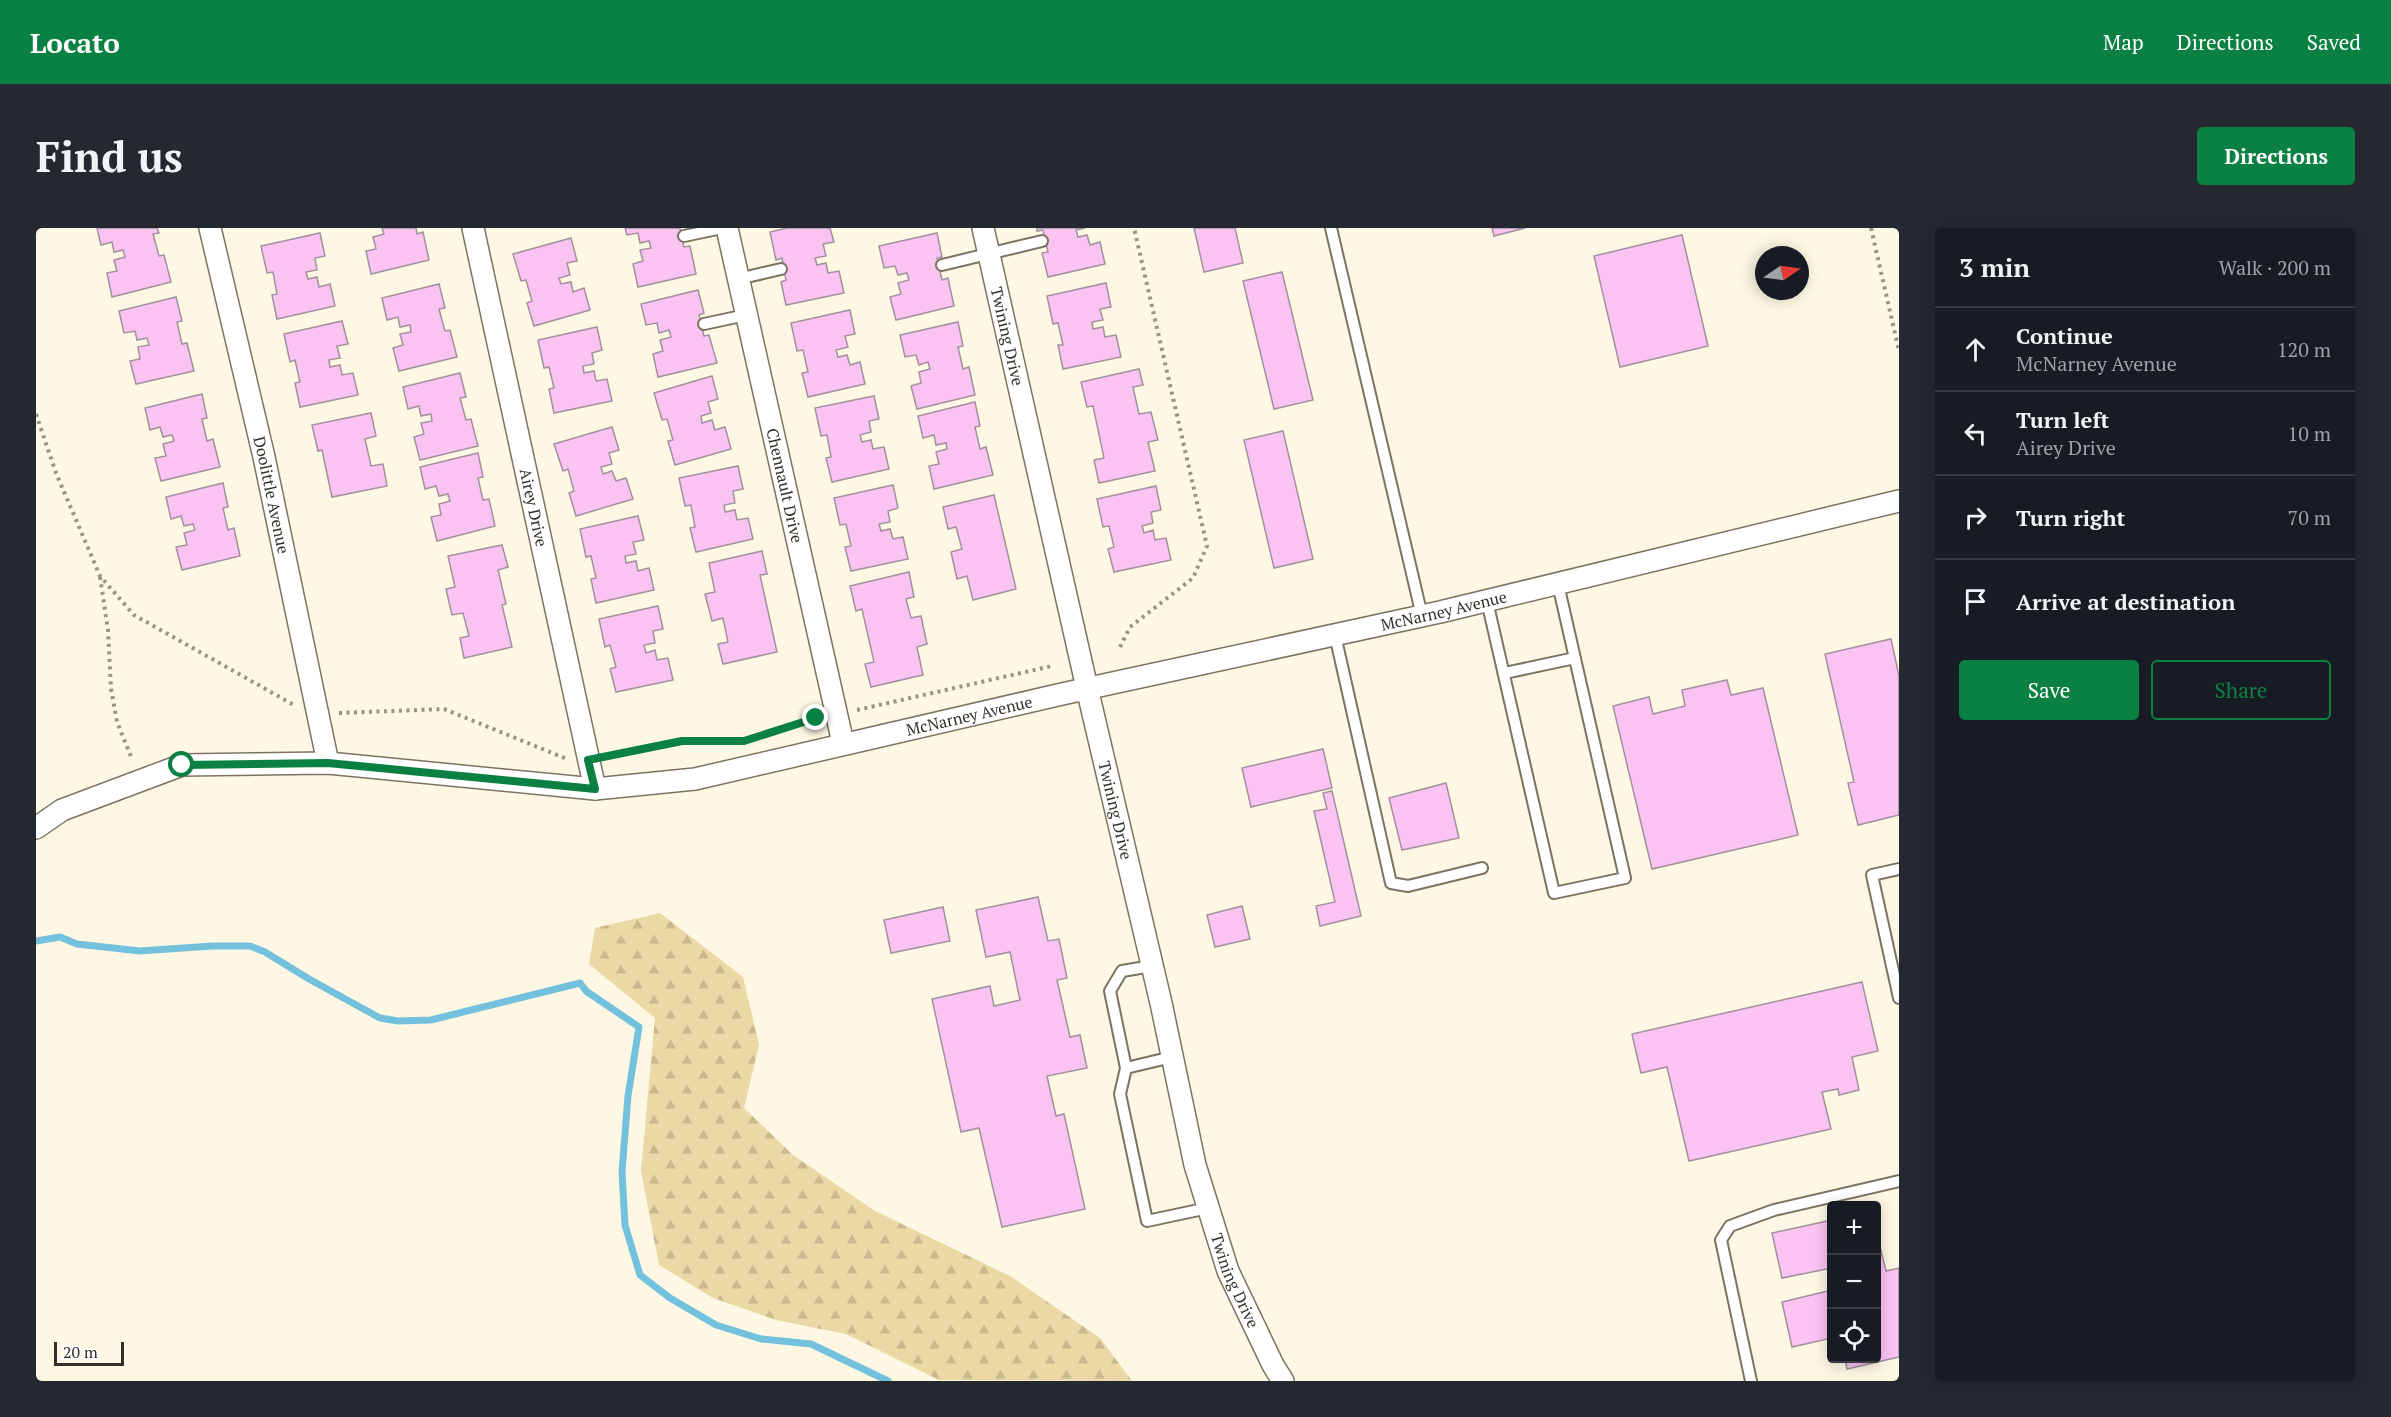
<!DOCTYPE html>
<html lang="en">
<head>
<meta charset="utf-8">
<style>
	:root { --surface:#171b24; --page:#242831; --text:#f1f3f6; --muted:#9ea1a6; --line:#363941; --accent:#0b8043 }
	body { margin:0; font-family:"PT Serif",serif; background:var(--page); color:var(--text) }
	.controls { position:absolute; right:18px; bottom:18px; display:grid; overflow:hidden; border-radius:6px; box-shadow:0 3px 15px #0003 }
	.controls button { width:54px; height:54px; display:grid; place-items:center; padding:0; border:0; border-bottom:2px solid var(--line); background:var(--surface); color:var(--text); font:30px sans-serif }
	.compass { position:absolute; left:1719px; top:18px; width:54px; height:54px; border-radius:50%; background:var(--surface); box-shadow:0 3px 15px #0003; rotate:77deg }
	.scale { position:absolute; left:18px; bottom:15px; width:70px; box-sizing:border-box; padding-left:6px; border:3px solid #312f27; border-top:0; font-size:16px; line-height:21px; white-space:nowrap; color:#312f27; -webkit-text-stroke:4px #fff; paint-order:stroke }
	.stop { position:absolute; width:18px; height:18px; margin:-14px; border:4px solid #0b8043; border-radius:50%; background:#fff }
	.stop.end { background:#0b8043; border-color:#fff; box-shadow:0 2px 6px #0008 }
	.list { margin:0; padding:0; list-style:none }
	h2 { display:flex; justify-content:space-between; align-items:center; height:78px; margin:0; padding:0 24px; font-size:26px }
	h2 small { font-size:20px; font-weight:400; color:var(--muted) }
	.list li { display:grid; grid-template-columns:39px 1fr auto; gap:18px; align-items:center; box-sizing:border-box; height:84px; padding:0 24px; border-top:2px solid var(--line) }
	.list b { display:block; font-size:22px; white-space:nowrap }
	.list p { margin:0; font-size:20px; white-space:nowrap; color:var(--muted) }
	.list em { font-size:20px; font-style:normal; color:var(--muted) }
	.actions { display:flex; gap:12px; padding:18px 24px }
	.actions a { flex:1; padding:14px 0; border:2px solid var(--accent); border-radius:6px; text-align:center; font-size:21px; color:var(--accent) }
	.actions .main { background:var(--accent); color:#fff }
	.icon { flex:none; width:33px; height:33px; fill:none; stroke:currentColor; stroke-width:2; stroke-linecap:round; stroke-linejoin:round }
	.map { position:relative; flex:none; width:1863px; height:1153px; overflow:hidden; border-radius:6px }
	header { display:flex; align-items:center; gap:36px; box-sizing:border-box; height:84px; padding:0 30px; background:var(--accent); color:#fff }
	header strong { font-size:28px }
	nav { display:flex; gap:33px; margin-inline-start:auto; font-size:21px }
	.intro { display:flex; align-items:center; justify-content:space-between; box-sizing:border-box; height:144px; padding:0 36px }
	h1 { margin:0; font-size:42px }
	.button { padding:15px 27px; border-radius:6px; background:var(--accent); color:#fff; font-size:21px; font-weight:700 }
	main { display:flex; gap:36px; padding:0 36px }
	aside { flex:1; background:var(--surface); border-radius:6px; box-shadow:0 3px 15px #0003 }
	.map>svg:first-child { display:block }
	.forest { fill:url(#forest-firs) }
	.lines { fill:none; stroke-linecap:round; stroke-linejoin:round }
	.stream { stroke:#73c1dd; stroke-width:7 }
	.building { fill:#fac3f2; stroke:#a1919e; stroke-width:1.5 }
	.service-casing { stroke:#7b7463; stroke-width:14 }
	.minor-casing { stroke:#7b7463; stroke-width:24 }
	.path { stroke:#979385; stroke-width:4; stroke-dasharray:3 4.5; stroke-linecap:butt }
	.service { stroke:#fff; stroke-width:10 }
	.minor { stroke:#fff; stroke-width:21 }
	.route { stroke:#0b8043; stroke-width:8 }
	.labels { text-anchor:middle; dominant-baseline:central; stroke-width:4.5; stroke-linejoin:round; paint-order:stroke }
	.street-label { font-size:16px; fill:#312f27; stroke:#fff }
</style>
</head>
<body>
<header>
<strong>Locato</strong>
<nav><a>Map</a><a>Directions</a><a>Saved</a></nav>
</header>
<div class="intro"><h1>Find us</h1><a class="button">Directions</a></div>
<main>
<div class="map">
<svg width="1863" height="1153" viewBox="0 0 1863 1153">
	<defs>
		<pattern id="forest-firs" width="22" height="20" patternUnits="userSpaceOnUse" patternTransform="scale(1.5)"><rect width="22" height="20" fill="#ead8a5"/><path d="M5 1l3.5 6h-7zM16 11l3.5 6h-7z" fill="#c9ba8e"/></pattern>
	</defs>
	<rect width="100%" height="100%" fill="#fef7e3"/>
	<path class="forest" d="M624,685L707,749L723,817L708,880L757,927L839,983L974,1048L1064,1110L1096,1153L903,1152L810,1106L740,1092L677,1070L623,1037L605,943L619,790L553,736L559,700Z"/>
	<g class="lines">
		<path class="stream" d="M0,713L24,709L41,716L104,723L176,718H214L229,724L273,751L344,790L362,793L395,792L544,755L550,763L603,799L592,868L586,944L589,997L604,1047L634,1070L680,1097L725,1111L775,1116L852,1153"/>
	</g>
	<path class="building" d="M61,0H121L123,5L117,6L123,28L128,27L135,54L76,69L71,45L81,43L78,32L89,29L87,22L78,24L76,14L65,17Z
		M346,0H380L381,6L387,4L393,32L335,46L330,23L340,21L337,9L348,6Z
		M589,0H644L648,19L654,18L660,46L602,59L597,36L607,33L604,22L615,20L613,13L604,15L602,5L591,7Z
		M751,0H794L798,14L787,16L790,28L779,30L781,37L790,35L792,45L803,43L808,65L750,77L745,54L750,52L746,30L740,32L734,4Z
		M1001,0H1049L1040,2L1042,9L1051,7L1054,17L1064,14L1069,36L1012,49L1006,25L1012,24L1007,2L1001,3Z
		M1158,0H1199L1207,35L1168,44Z
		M1456,0H1489L1458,8Z
		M284,5L289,28L279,30L281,42L270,44L272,51L281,49L283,59L294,56L299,78L241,91L236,67L241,66L237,44L231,45L225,18Z
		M901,5L906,29L901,30L906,52L912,50L918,78L860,92L854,69L865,66L862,55L873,52L871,45L862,47L859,38L848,40L843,18Z
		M1646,7L1672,118L1584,139L1558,28Z
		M535,10L541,33L531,35L534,47L523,50L525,56L535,54L537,64L548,60L554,82L498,98L491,75L496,73L490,52L485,53L477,26Z
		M1246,44L1277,172L1238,181L1207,53Z
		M1070,55L1075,79L1064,81L1067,92L1056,94L1057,101L1067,99L1069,109L1080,107L1085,129L1027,141L1022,117H1027L1022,95L1017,96L1011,68Z
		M403,56L409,80L403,81L409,103L414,102L421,129L363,143L357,120L367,117L364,106L375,104L374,97L364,99L362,89L351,92L346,70Z
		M662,62L668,85L663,87L668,108L673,107L681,135L622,149L617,126L627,123L624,112L635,109L633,102L623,105L621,95L610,97L605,76Z
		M140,69L146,93L141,94L146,116L151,115L158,143L100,156L94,133L104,131L102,119L113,117L111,110L101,112L99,103L88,105L83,83Z
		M814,82L819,106L809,108L812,119L800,122L802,129L811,127L814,137L824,134L829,156L772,169L766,145L772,144L767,122L761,123L755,95Z
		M306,93L312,116L301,118L304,130L293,132L294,139L304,137L306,147L317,145L322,167L264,179L259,155L264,154L259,132L254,134L248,106Z
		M922,94L927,118L922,119L927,141L933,139L939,167L881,181L875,158L885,155L883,144L894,141L892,134L883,137L880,127L869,129L864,107Z
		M561,99L566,122L556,125L558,136L547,138L548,145L558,143L560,153L571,151L576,173L518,185L513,161L518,160L513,139L508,140L502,112Z
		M1103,141L1107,157L1097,159L1103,186L1115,184L1122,212L1112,214L1119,243L1063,255L1058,232L1068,230L1057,178L1051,179L1045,154Z
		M424,145L430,169L424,170L430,192L435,191L442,218L384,232L378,209L388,206L385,195L396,193L395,186L385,188L383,178L372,181L367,159Z
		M676,148L682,171L672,174L675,185L665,188L666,195L676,192L679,202L689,199L695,221L639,237L632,213L637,212L631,191L626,192L618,165Z
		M166,166L171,190L166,191L171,213L177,211L184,239L125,253L119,230L130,228L127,216L138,213L136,207L127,209L124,199L114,202L109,180Z
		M838,168L843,191L833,193L835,204L824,207L826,214L835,212L837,221L848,219L853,241L796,254L790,230L795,229L791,207L785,208L779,180Z
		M939,174L944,198L939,199L944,221L950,219L957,247L898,261L893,238L903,236L900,224L911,221L910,215L900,217L898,207L887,210L882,188Z
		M335,185L340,208L329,211L335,238L347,236L351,258L296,269L286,222L282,223L276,197Z
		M576,199L583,222L573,225L576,236L565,239L567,246L576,243L580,253L590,250L597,271L540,288L533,265L538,263L532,241L527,243L518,216Z
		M1247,203L1277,331L1238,340L1208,212Z
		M442,225L447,249L442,250L447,272L453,271L459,298L401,313L395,289L405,287L403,276L414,273L412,266L403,268L400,258L389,261L384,239Z
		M702,238L707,261L697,263L699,275L688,277L689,284L699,282L701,292L712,290L717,311L660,324L654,300L659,299L655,277L649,278L643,250Z
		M187,255L192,279L187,280L192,302L198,300L204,328L146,342L140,319L151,317L148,305L159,302L157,296L148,298L145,288L135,291L130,269Z
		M857,257L862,280L852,283L854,294L843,296L845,303L854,301L857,311L867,309L872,331L815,343L809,319L815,318L810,296L804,297L798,270Z
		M1120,258L1125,282L1115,284L1117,295L1106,298L1108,305L1117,302L1119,312L1130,310L1135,332L1078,344L1072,321L1078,319L1073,298L1067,299L1061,271Z
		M958,267L980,361L937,372L931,348L921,351L915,324L926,321L920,299L912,301L907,279Z
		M602,288L608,312L597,314L600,326L589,328L590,335L600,333L602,343L613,340L618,362L560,375L555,351L560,350L555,328L550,329L544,301Z
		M466,317L472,339L462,342L470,376L466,377L476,419L428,430L424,410L433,408L427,385L416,387L410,361L419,359L412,328Z
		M726,323L731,346L724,347L741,424L687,436L682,416L692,414L687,390L676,393L669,366L679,364L673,335Z
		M873,344L878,369L870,371L875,390L885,388L891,416L881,419L887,447L835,459L829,436L838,434L826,381L820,383L814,358Z
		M622,378L627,401L617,403L619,415L608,417L610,425L619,422L621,432L632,430L637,452L580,464L574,441L580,439L574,417L569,419L563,391Z
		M1855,411L1863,448V587L1822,597L1812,555L1818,554L1789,426Z
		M1691,452L1695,467L1727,460L1762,607L1616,641L1577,478L1613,469L1617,486L1649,478L1646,462Z
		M1287,521L1296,560L1215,579L1206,540Z
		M1410,555L1423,610L1366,622L1353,570Z
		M1296,563L1325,688L1284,698L1280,678L1299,674L1278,583L1291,581L1287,565Z
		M1002,669L1012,713L1023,711L1031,750L1021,752L1034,809L1044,807L1051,840L1011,848L1020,888L1028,886L1049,981L966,999L943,900L925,904L896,771L954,758L958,778L984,772L974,724L950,729L940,682Z
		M1206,678L1214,711L1179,719L1171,687Z
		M907,679L914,713L855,725L848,692Z
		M1826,754L1842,823L1816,829L1823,862L1803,867L1802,861L1786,864L1795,901L1653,933L1631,839L1605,845L1596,806Z
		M1796,992V1040L1746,1050L1736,1005Z
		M1840,1002L1850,1043L1863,1040V1129L1811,1141L1809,1130H1840Z
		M1796,1062V1110L1756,1119L1746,1074Z"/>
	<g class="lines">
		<g class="service-casing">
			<path id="service" d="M1295,0L1386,388
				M648,8L686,0
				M906,37L1006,13
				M702,51L745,41
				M668,96L710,87
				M1451,373L1518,665L1589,650L1522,356
				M1299,407L1355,655L1372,658L1446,640
				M1469,445L1539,430
				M1863,641L1836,647L1863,770
				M1116,738L1086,743L1074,763L1090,840L1136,829
				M1090,840L1084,866L1111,993L1172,980
				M1715,1153L1685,1012L1694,998L1738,982L1863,953"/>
		</g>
		<g class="minor-casing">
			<g id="minor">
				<path id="s1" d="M174,0L228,229L292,535"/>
				<path id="s2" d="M437,0L559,561"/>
				<path id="s3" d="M691,0L807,515"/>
				<path id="s4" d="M947,0L1051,460L1125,775L1159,937L1192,1043L1237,1137L1247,1153"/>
				<path id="s5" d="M0,600L26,582L146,537L292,535L559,561L659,551L1026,466L1404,384L1863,273"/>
			</g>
		</g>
		<path class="path" d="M1835,0L1863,123
			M0,186L20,245L64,348L98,387L258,477
			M64,349L72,402L75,461L81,494L96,531
			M1084,419L1094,399L1157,350L1171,318L1098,0
			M821,482L1016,438
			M303,485L408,481L531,531
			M574,527L646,513H708L781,490"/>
		<use href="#service" class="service"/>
		<use href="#minor" class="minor"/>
	</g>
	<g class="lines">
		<path class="route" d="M146,537L292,535L559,561L552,532L646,513H708L780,490"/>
	</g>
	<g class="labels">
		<g class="street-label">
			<text stroke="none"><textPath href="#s4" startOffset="111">Twining Drive</textPath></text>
			<text stroke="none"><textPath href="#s3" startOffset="264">Chennault Drive</textPath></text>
			<text stroke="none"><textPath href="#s1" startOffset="274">Doolittle Avenue</textPath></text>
			<text stroke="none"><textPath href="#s2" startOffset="286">Airey Drive</textPath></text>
			<text stroke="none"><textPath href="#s5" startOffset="1442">McNarney Avenue</textPath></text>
			<text stroke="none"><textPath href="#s5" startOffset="956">McNarney Avenue</textPath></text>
			<text stroke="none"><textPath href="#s4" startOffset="597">Twining Drive</textPath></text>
			<text stroke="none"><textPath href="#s4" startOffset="1083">Twining Drive</textPath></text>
		</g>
	</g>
</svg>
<div class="controls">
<button>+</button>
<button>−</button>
<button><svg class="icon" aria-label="locate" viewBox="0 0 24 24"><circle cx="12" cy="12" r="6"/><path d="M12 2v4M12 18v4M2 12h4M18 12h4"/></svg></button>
</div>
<svg class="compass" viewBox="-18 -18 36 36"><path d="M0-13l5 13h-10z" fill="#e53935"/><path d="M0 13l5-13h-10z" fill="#9ea1a6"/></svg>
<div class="scale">20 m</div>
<div class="stop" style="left:146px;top:537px"></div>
<div class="stop end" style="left:780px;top:490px"></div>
</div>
<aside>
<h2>3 min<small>Walk · 200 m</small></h2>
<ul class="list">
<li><svg class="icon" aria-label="ahead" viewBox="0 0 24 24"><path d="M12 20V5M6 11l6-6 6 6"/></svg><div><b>Continue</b><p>McNarney Avenue</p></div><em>120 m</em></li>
<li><svg class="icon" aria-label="left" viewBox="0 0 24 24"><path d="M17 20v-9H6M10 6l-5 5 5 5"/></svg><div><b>Turn left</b><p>Airey Drive</p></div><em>10 m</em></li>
<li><svg class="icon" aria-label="right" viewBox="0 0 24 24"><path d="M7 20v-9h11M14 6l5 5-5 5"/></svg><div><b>Turn right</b></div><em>70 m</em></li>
<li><svg class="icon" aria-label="arrive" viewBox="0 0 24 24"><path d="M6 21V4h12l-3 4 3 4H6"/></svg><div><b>Arrive at destination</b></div></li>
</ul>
<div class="actions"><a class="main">Save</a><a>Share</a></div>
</aside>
</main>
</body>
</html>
